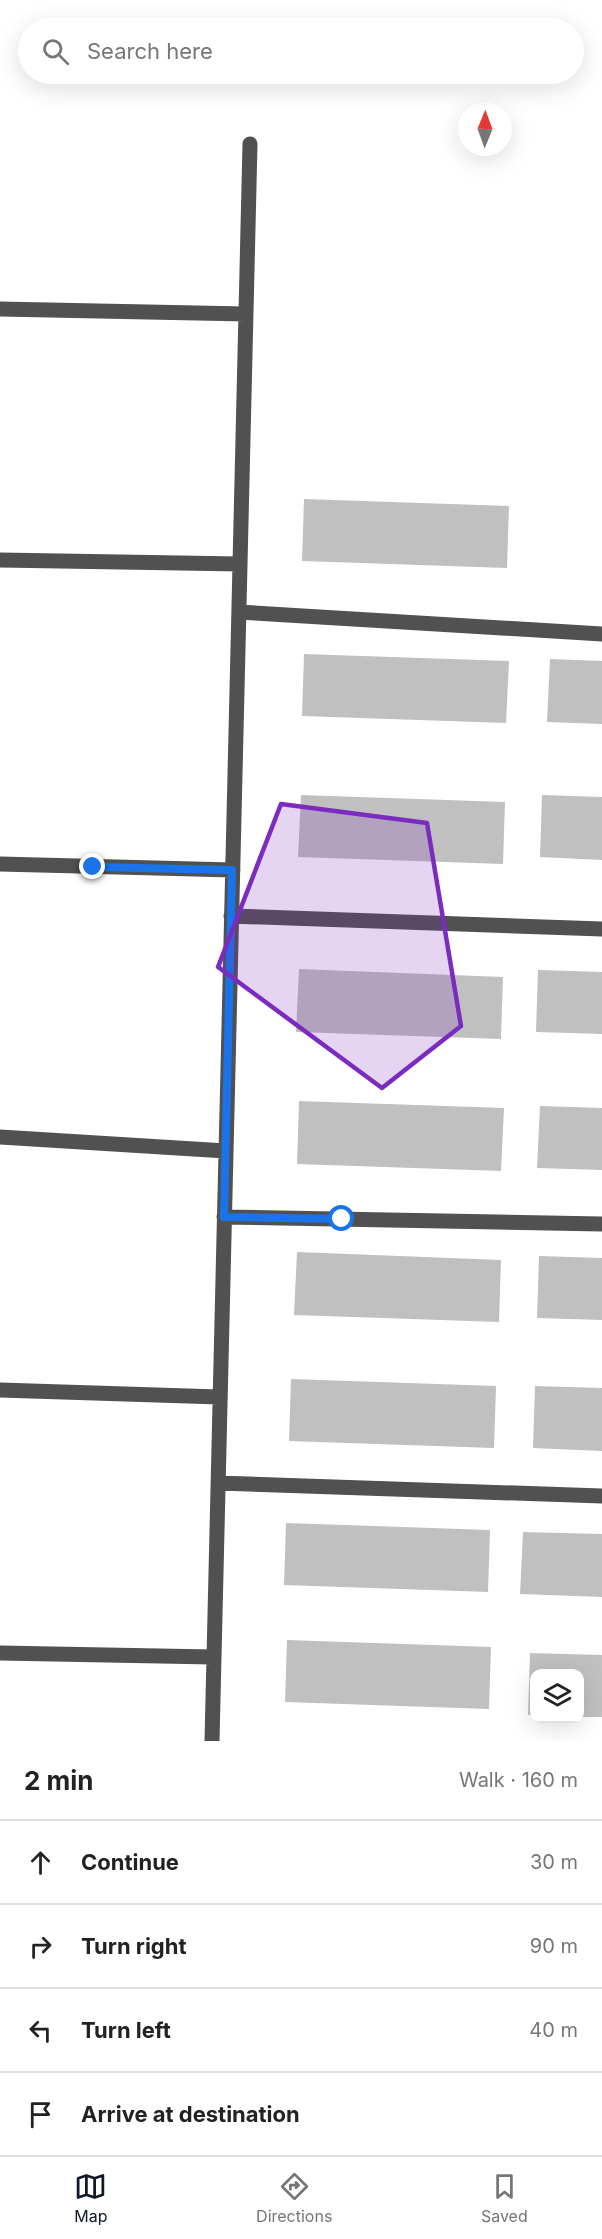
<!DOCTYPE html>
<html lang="en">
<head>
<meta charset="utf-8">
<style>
	:root { --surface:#fff; --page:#f2f2f2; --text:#222; --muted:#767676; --line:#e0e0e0; --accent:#111827 }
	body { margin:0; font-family:Inter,sans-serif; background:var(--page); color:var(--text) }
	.controls { position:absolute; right:18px; bottom:18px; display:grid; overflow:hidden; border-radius:12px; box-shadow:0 6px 24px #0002 }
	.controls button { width:54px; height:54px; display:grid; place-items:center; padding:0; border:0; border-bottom:2px solid var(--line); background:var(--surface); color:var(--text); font:30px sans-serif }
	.compass { position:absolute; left:458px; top:102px; width:54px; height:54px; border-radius:50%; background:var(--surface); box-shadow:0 6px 24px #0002; rotate:1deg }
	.stop { position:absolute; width:18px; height:18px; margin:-14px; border:4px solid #1a73e8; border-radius:50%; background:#fff }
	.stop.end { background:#1a73e8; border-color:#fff; box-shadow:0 2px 6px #0008 }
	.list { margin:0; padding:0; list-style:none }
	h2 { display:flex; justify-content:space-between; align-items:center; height:78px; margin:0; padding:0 24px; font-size:26px }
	h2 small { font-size:20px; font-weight:400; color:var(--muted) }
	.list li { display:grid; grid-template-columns:39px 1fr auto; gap:18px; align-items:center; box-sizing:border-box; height:84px; padding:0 24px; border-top:2px solid var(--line) }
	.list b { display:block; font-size:22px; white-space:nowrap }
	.list em { font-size:20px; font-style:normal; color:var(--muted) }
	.icon { flex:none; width:33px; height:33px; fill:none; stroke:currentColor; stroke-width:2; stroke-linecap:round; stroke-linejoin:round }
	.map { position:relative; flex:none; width:602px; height:1741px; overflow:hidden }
	.search { position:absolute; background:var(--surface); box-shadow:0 6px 24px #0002; left:18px; right:18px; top:18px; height:66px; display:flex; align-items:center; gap:15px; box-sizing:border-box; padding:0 21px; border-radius:33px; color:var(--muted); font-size:22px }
	.sheet { height:414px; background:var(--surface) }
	nav { display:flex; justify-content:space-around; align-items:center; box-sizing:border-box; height:84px; border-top:2px solid var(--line); background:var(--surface); font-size:16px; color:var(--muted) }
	nav a { display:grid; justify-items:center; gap:3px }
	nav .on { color:var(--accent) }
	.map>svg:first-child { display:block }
	.building { fill:#c0c0c0 }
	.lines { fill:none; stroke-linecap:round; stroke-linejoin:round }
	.minor { stroke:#515151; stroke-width:15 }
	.route { stroke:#1a73e8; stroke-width:8 }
	.marked { fill:#7b2cbf; fill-opacity:0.2; stroke:#7b2cbf; stroke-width:4.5; stroke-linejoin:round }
</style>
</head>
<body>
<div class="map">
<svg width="602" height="1741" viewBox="0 0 602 1741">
	<rect width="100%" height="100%" fill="#fff"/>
	<path class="building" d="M304,499L509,506L507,568L302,561Z
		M304,654L509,661L506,723L302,716Z
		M550,659L602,661V724L547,722Z
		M301,795L505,802L503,864L298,857Z
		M542,795L602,797V860L540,857Z
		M299,969L503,977L501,1039L296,1032Z
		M538,970L602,972V1034L536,1032Z
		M299,1101L504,1108L501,1171L297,1164Z
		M540,1106L602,1108V1170L537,1168Z
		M297,1252L501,1260L499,1322L294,1315Z
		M539,1256L602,1258V1320L537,1318Z
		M291,1379L496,1386L494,1448L289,1441Z
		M535,1386L602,1388V1451L533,1448Z
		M286,1523L490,1530L488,1592L284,1585Z
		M523,1532L602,1534V1597L520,1594Z
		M287,1640L491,1647L489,1709L285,1702Z
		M530,1653L602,1655V1717H580V1674H534V1715H528Z"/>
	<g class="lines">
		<path class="minor" d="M0,309L246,314
			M0,560L240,564
			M239,612L602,634
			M0,864L233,870
			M231,916L602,929
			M0,1137L226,1151
			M224,1217L602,1224
			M0,1390L219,1397
			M218,1483L602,1496
			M0,1653L213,1657
			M212,1741L250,144"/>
	</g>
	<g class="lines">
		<path class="route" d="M93,867L232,870L224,1217L342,1219"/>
	</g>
	<path class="marked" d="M281,804L427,823L461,1026L382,1088L218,967Z"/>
</svg>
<div class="controls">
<button><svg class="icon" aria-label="layers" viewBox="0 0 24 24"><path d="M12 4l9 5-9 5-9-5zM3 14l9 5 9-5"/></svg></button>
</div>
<svg class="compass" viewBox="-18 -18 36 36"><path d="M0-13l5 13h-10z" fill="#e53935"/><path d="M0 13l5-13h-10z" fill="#767676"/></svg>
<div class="stop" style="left:342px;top:1219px"></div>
<div class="stop end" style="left:93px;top:867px"></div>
<div class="search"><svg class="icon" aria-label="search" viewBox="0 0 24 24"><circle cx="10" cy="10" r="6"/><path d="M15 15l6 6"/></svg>Search here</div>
</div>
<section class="sheet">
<h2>2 min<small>Walk · 160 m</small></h2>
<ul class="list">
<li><svg class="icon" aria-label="ahead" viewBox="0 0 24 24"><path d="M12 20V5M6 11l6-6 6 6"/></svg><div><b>Continue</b></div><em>30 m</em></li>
<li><svg class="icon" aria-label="right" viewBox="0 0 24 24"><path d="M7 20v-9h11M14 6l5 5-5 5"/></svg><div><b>Turn right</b></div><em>90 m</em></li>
<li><svg class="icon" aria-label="left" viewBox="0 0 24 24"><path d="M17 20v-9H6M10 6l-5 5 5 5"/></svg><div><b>Turn left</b></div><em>40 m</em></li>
<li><svg class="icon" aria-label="arrive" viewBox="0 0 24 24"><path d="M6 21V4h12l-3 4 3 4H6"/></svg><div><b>Arrive at destination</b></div></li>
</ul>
</section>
<nav>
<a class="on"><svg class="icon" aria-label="map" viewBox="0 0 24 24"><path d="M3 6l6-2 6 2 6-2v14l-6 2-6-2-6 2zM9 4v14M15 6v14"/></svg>Map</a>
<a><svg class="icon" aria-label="directions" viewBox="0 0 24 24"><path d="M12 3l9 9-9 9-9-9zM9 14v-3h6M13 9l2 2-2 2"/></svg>Directions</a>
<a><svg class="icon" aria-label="saved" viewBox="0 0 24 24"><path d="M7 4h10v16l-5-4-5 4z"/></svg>Saved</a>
</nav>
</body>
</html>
